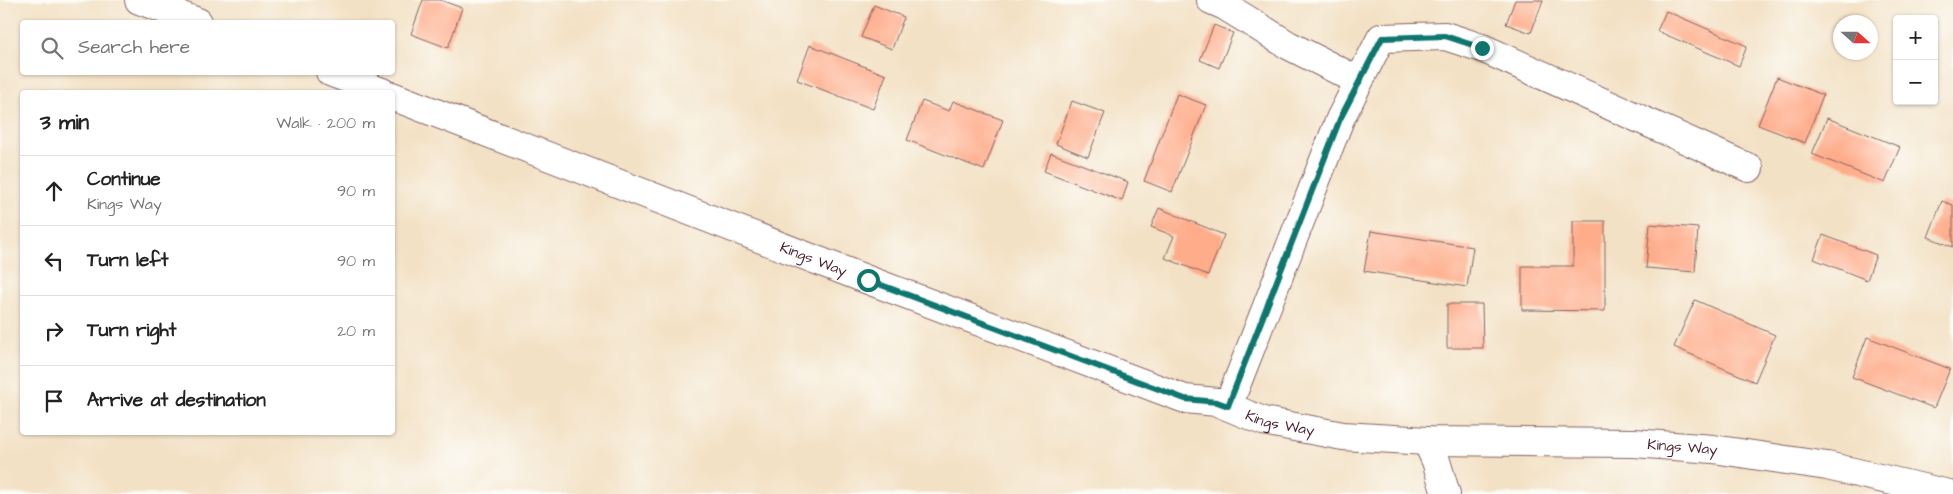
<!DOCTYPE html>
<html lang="en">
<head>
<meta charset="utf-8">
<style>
	:root { --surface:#fff; --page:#f6f6f6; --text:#222; --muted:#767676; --line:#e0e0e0 }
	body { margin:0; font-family:"Architects Daughter",sans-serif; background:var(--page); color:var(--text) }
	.controls { position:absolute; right:15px; top:15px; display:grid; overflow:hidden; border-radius:5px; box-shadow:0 1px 4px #0004 }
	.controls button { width:45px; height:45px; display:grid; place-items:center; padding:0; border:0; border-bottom:1px solid var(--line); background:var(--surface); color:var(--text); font:25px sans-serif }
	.compass { position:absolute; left:1833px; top:15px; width:45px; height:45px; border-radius:50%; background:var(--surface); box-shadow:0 1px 4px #0004; rotate:111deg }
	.stop { position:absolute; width:15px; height:15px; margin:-11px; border:4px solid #0f766e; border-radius:50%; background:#fff }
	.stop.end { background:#0f766e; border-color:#fff; box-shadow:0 1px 5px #0008 }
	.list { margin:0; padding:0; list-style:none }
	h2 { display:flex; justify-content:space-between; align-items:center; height:65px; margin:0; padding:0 20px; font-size:21px }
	h2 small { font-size:16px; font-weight:400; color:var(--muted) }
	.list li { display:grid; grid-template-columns:32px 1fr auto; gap:15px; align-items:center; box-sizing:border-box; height:70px; padding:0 20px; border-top:1px solid var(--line) }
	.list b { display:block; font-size:19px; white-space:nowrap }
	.list p { margin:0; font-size:16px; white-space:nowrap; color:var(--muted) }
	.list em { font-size:16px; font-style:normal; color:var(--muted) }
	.icon { flex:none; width:28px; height:28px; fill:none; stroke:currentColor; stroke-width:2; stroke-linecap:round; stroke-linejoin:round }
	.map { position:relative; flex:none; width:1953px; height:494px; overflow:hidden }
	.search { position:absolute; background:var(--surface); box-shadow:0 1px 4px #0004; left:20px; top:20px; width:375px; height:55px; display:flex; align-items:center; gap:12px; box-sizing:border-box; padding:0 18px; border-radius:5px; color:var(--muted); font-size:19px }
	.panel { position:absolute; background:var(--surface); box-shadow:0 1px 4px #0004; left:20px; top:90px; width:375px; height:345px; border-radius:5px }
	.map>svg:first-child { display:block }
	.building { fill:#feac8a }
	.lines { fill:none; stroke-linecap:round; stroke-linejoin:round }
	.minor-casing { stroke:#856361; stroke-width:30 }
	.minor { stroke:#fff; stroke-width:28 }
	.route { stroke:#0f766e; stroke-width:6 }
	.labels { text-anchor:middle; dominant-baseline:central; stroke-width:4; stroke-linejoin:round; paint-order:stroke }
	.street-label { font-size:15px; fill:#4a1f2b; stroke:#fdfcf7 }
</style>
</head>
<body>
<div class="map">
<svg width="1953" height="494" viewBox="0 0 1953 494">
	<rect width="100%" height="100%" fill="#fdfcf7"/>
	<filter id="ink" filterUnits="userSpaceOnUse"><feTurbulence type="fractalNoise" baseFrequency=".02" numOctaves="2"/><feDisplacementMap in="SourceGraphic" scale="10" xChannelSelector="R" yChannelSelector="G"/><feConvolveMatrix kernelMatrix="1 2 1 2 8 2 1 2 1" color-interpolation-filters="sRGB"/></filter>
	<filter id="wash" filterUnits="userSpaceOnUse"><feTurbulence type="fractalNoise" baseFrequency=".0096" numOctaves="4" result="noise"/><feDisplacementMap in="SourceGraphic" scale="20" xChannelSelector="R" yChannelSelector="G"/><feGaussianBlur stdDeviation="1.12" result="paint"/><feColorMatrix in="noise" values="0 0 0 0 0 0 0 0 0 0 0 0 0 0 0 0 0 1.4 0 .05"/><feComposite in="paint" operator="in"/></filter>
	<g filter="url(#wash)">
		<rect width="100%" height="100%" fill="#f3e1c5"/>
		<g id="blocks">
			<path class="building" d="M423,0H440L462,8L448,48L411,34Z
				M1515,0H1543L1531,33L1506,24Z
				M874,5L904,17L892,49L861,37Z
				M1666,11L1747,46L1739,66L1657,31Z
				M1214,25L1233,33L1219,68L1200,60Z
				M810,45L886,75L873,109L797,80Z
				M1777,77L1823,95L1805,143L1758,125Z
				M1177,94L1206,105L1172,192L1144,181Z
				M922,101L949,111L953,101L1003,120L984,170L907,140Z
				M1072,101L1105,113L1088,157L1056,144Z
				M1827,118L1900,147L1885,183L1812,154Z
				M1051,153L1128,182L1122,201L1044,171Z
				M1942,201L1953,205V247L1928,237Z
				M1159,208L1224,235L1208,275L1165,258L1174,236L1151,227Z
				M1573,221H1605V311L1522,310V266H1573Z
				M1650,224L1698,228L1695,272L1646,268Z
				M1371,231L1473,247L1467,287L1364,271Z
				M1823,235L1876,255L1867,280L1814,259Z
				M1695,300L1775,335L1755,382L1674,347Z
				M1447,304H1482L1483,348H1447Z
				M1867,337L1950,369L1934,408L1852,377Z"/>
		</g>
	</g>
	<g filter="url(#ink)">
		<use href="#blocks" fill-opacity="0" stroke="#856361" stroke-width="1"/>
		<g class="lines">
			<g class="minor-casing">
				<g id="minor">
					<path d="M139,0L198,22"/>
					<path d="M1211,0L1225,6L1288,45L1359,81"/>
					<path d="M330,72L382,92"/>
					<path id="s1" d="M392,96L868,280L1185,399L1217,402L1263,421L1343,436L1427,441L1634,443L1713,449L1827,466L1949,494"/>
					<path d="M1228,406L1340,119L1381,38L1445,36L1482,48L1749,168"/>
					<path d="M1427,441L1436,461L1446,494"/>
				</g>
			</g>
			<use href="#minor" class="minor"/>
		</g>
	</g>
	<g class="lines" filter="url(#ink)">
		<path class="route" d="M868,280L1185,399L1217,402L1228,406L1340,119L1382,38L1445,36L1482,48"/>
	</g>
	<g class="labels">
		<g class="street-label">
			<text stroke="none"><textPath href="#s1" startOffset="452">Kings Way</textPath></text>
			<text stroke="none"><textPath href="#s1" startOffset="948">Kings Way</textPath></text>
			<text stroke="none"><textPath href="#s1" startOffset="1352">Kings Way</textPath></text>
		</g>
	</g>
</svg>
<div class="controls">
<button>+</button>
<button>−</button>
</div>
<svg class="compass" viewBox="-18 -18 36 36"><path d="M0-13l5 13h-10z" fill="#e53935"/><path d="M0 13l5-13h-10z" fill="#767676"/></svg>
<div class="stop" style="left:868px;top:280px"></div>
<div class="stop end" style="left:1482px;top:48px"></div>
<div class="search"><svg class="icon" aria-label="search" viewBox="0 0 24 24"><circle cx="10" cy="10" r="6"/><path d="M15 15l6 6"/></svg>Search here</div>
<section class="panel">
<h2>3 min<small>Walk · 200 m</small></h2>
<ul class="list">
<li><svg class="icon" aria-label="ahead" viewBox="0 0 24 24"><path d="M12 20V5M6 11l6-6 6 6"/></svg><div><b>Continue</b><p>Kings Way</p></div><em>90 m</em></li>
<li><svg class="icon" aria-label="left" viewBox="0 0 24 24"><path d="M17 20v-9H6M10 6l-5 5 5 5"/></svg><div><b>Turn left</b></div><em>90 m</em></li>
<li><svg class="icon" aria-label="right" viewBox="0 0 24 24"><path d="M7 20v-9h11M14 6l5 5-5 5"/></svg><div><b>Turn right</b></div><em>20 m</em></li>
<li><svg class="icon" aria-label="arrive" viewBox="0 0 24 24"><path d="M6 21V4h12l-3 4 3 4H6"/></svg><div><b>Arrive at destination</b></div></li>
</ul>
</section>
</div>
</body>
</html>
